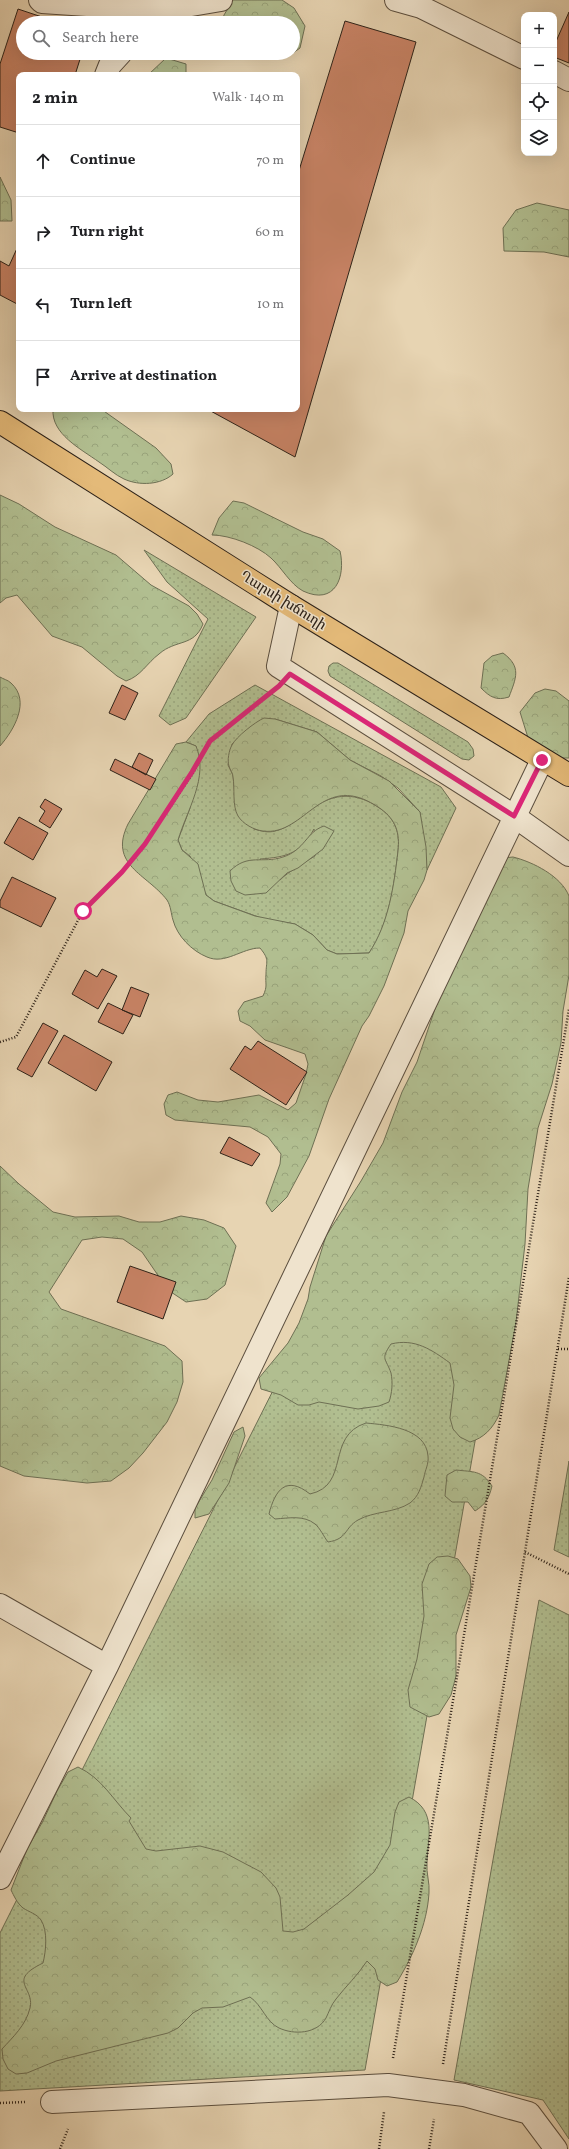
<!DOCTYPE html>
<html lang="en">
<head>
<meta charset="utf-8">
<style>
	:root { --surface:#fff; --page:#f6f6f6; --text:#202124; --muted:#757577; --line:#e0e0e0 }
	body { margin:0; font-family:Vollkorn,"Noto Serif Armenian",serif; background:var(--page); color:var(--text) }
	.controls { position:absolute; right:12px; top:12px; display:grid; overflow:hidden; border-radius:8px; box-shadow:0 4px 16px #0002 }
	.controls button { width:36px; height:36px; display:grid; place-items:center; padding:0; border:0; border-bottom:1px solid var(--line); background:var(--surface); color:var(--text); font:20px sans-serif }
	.stop { position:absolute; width:12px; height:12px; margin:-9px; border:3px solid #db2777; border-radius:50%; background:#fff }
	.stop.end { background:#db2777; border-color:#fff; box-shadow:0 1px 4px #0008 }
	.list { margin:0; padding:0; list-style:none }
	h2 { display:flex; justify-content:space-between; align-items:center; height:52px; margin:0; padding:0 16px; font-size:17px }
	h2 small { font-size:13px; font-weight:400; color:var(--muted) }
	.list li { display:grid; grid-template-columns:26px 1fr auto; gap:12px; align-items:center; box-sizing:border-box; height:72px; padding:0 16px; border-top:1px solid var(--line) }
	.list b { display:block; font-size:15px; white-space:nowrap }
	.list em { font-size:13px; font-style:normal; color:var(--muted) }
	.icon { flex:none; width:22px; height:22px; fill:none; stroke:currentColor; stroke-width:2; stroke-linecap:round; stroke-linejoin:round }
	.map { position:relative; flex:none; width:569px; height:2149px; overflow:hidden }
	.search { position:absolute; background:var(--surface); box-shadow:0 4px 16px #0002; left:16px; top:16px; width:284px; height:44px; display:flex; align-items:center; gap:10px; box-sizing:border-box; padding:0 14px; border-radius:22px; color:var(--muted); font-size:15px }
	.panel { position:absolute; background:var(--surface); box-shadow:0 4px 16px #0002; left:16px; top:72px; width:284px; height:340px; border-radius:8px }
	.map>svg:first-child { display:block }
	.grass { fill:url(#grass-dots); stroke:#6e7054; fill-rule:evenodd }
	.forest { fill:url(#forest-crowns); stroke:#6e7054 }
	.building { fill:#ca8467; stroke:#2c2118 }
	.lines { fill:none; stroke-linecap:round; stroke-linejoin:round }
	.minor-casing { stroke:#5b4e3e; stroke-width:24 }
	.major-casing { stroke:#2c2118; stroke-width:24 }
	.path { stroke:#2c2118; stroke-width:2.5; stroke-dasharray:1 2; stroke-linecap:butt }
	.minor { stroke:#efe3cd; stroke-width:22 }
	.major { stroke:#e4ba79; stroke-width:22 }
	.route { stroke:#db2777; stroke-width:5 }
	.labels { text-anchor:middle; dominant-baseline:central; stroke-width:3; stroke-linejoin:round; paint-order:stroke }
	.street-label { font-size:14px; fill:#2c2118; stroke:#efe3cd }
</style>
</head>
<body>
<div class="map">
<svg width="569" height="2149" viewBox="0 0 569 2149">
	<defs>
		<pattern id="grass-dots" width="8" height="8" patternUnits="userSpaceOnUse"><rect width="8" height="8" fill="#b1be90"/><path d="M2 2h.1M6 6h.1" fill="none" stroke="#98a37b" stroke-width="1.8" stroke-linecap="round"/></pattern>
		<pattern id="forest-crowns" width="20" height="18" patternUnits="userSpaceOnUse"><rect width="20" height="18" fill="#b1be90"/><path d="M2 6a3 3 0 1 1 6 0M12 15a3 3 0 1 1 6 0" fill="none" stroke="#98a37b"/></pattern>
	</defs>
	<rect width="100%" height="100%" fill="#e7d4b2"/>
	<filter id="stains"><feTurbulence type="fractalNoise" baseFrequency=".005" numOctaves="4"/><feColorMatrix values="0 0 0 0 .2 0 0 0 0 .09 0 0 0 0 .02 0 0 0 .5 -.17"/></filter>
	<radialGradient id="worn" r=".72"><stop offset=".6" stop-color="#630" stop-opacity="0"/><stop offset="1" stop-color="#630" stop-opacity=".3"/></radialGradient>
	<path class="grass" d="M144,550L256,617L186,718L170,725L159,716L208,619L167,582Z
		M333,663H338L468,742L473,749L474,756L469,760L462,759L330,676L328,671L329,666Z
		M255,685L441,787L456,808L427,870L420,812L398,788L381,776L350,760L317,732L275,719L247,731L232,744L228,765L233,775L236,805L254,829C261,831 268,833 275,831C289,828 299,817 311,809C335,792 357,792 381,809C396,820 400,833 398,851C394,886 389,924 369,953L337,954L327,950L313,935L295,924L264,919L214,901L206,895L190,856L182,850L178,840L190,808L196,746L186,742L209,714ZM314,829L315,856C305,862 288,872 280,880L260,859C287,857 300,854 314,829Z
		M567,916L365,2070L0,2091V1933L388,1162Z
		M569,1461V1557L554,1550Z
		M539,1600L569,1615V2139L543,2100L454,2080Z"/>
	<path class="forest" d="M233,0H282L294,8L305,26L300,48L293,53V23H222L224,15Z
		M166,58L186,64V75H148Z
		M0,177L11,200L12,221H0Z
		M537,203L569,210V257L544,252L504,251L503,228L516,210Z
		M53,409H101L156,448L171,464L173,474C161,485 139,486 124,479C115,475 107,467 99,462C81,449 51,434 53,409Z
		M0,495L19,504L55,527L116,555L151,585L189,606L197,614L203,624C194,647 176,639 159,654C147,663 141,676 126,681L117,676L82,647L52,636L17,595L6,598L0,603Z
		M233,501L244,503L303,532L323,539L340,551C346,577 335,606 303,591C290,584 282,568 271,558C258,546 230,535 212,535L219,518Z
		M503,653C522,667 516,678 509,697C496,701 490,697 481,688L484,663L492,656Z
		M0,677C3,679 8,680 11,683C31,701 14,730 0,746Z
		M545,689L556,691L569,701V758H555L529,741L520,712L535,693Z
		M264,718L275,719L317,732L350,760L389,781L420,812L426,847L427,870L424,880L408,911L404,933L384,986L369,1016L362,1026L329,1099L309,1156L287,1197L272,1212L266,1203L280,1164L281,1154L268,1137L250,1127L175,1120L166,1115L164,1104L168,1095L177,1092L198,1100L218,1102L259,1095L288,1110L296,1103L306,1074L308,1064L305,1054L265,1040L250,1026L240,1021L238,1011L244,1002L263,996C268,985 265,985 266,974C266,961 270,960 260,948C242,948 225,965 207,957C192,951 177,936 173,920C171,914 171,906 167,900C147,874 108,865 128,824L176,744L186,742L196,746C209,777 187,810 178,840L182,850L198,864L206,895L214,901L255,916L295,924L313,935L327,950L337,954L369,953C389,923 394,885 398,851C400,833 396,820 381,809C322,767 306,837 263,831C254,830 243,824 238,816C232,806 235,788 233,777C233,773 230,770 229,766C227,761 229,750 232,745C236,737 255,722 264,718Z
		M324,826L334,831L323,849L298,868L287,873L266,893L245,895L236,891L231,881L230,871C248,853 262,864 283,857C305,850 306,832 324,826Z
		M513,857C533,862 561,876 569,896V975L563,1011L561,1043L552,1084L538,1128L528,1189L525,1244L516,1322L499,1415C493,1428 484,1438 470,1442L460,1437L453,1429L450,1418L454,1385L450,1363C432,1350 415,1338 391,1344C380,1360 386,1358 391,1373C393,1383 392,1393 389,1402L379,1406L358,1409L319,1402L309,1405H298L281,1395L261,1389L259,1378L288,1343L299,1323L308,1299L310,1287L326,1236L361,1181L383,1143L402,1092L417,1062L439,997L503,858Z
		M0,1166L19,1184L53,1212L75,1217L119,1216L139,1222H160L181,1216L204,1220L224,1228L236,1246L225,1285L207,1299L186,1302L168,1290L142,1252L123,1239L102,1237L82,1240L49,1292L61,1309L165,1346L182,1361L183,1382L177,1402L167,1422L143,1453L129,1468L111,1481L87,1483L24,1476L0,1466Z
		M366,1423C387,1425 426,1428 428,1456C429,1464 425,1470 424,1477C421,1487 419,1496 410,1503C395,1513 374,1511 358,1520C344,1528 348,1539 328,1542C324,1537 320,1528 315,1524C304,1515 289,1518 275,1519L269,1514C275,1490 286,1475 310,1494C351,1485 325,1436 366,1423Z
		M243,1427L245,1436L229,1483L209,1514L195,1518V1508L212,1480L234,1432Z
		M456,1470C473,1472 482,1470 492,1486C489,1498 486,1504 475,1511L468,1502H452L445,1496L447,1475Z
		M448,1556L458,1559L470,1576L471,1587L456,1635V1676L451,1695L439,1714L429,1717L410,1707L408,1690L417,1659L424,1616L422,1584L429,1564L437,1557Z
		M78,1767C102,1778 113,1800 131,1818L129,1821L146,1849L156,1851L200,1846L223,1852L261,1872L276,1888L280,1897L283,1931L293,1932L304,1929L348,1895L374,1872L390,1845L395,1812L399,1802L409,1797C437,1811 428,1837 427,1863C426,1873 430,1883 429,1893C427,1925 413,1956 397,1982L387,1986L378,1980L375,1969L367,1961C358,1975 346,1986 336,1999C331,2005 329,2012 326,2018C317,2034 294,2035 279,2028C266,2022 262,2005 250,1997L223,2007L202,2008L193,2013L178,2028L168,2033L56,2061L27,2073L16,2074L8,2069L3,2059L2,2049C13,2037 26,2025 30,2008C35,1987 6,1981 43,1963C46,1951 48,1931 41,1920C37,1914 29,1912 23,1908C17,1903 14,1896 11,1890L27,1849L43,1821L57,1791L68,1772Z"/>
	<path class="building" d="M18,9L60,23H23V53H82L75,75H19V133L0,127V64Z
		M569,12V63L554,57V46Z
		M345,21L416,42L295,457L207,409H297V177Z
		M19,244V305L0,295V261L9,266Z
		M122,685L138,693L125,720L109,713Z
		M139,753L153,760L146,775L132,767Z
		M115,759L156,779L150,790L110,770Z
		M45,799L62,809L50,828L39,821L45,811L40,807Z
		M19,817L48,833L33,860L4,843Z
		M12,877L56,898L41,927L0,907V901Z
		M102,969L117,976L98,1009L72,994L85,970L97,977Z
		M131,987L149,994L140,1017L122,1010Z
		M108,1003L133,1015L123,1034L98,1022Z
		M43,1023L58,1031L32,1077L17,1069Z
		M64,1035L112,1062L96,1091L48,1063Z
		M258,1041L307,1072L286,1105L230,1069L245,1046L251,1050Z
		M229,1137L260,1154L252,1166L220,1153Z
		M130,1266L176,1282L163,1319L117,1302Z"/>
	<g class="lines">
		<g class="minor-casing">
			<path id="minor" d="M40,0L42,2L162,10
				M396,0L421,7L524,58
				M152,21L162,10L221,0
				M554,72L569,80
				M106,75L110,65L121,53
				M291,606L278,666L514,816L569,855
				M0,1605L107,1666
				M0,1878L107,1666L542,760
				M52,2102L388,2085L464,2095L529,2113L556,2149"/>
		</g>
		<g class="major-casing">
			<path id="major" d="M0,422L291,606L569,775"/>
		</g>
		<path class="path" d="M0,1042L16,1037L83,911L122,872L145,844L193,773L210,741L270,693
			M558,1349H569
			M525,1552L569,1574
			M393,2058L569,1009
			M443,2064L569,1277
			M0,2103L25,2102
			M60,2149L68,2129
			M379,2149L384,2112
			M429,2149L434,2119"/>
		<use href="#minor" class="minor"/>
		<use href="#major" class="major"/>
	</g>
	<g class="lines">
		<path class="route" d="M83,911L122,872L145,844L192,772L210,741L279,686L290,674L514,816L542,760"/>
	</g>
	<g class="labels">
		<g class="street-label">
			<text transform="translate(283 601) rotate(32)">Ղարսի խճուղի</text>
		</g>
	</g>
	<rect width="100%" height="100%" filter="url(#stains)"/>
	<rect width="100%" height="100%" fill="url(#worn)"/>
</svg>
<div class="controls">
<button>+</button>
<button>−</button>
<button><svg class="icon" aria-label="locate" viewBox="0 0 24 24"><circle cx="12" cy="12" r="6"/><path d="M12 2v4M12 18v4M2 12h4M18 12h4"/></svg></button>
<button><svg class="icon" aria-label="layers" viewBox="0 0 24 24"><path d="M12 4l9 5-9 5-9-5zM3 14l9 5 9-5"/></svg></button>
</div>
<div class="stop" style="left:83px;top:911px"></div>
<div class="stop end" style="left:542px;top:760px"></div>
<div class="search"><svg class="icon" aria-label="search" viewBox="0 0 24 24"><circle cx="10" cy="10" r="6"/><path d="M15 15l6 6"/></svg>Search here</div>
<section class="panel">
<h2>2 min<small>Walk · 140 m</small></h2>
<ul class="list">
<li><svg class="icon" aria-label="ahead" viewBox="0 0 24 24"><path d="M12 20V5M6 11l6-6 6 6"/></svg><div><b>Continue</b></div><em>70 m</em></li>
<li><svg class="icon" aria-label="right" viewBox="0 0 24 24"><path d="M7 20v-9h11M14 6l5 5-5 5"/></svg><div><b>Turn right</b></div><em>60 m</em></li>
<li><svg class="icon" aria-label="left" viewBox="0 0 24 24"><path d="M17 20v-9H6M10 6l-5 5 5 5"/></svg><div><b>Turn left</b></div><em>10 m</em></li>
<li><svg class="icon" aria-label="arrive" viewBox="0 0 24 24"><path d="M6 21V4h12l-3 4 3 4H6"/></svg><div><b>Arrive at destination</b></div></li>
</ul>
</section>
</div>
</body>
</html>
